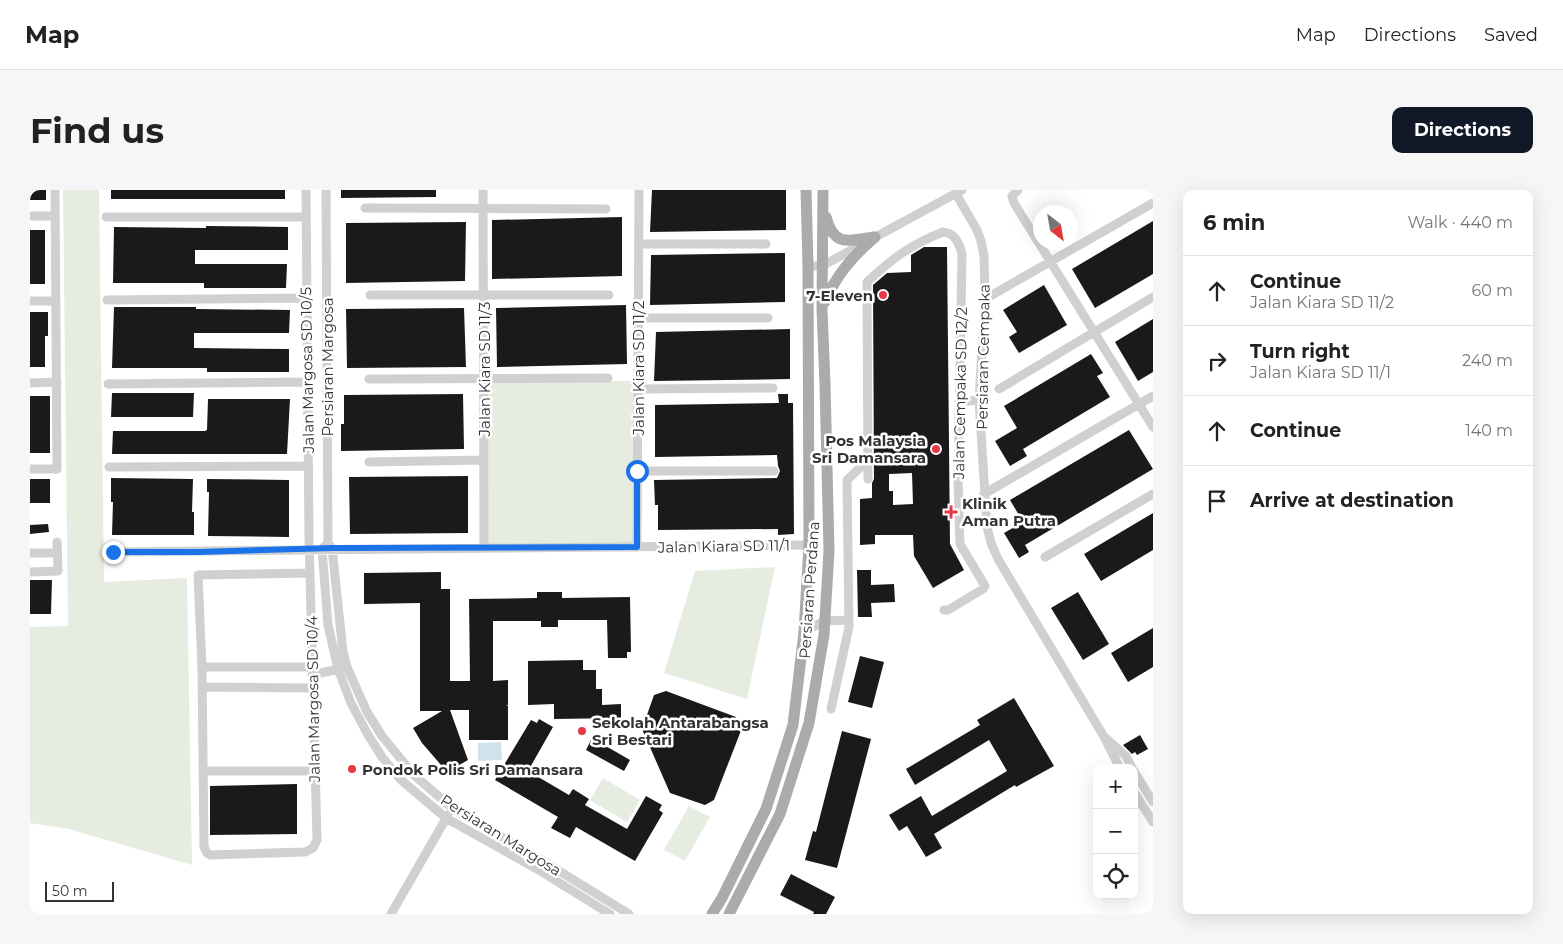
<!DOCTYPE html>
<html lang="en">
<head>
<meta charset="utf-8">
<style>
	:root { --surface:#fff; --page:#f6f6f6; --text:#222; --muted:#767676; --line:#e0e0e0; --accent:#111827 }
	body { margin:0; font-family:Montserrat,sans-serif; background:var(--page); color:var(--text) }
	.controls { position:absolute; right:15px; bottom:15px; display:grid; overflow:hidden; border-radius:10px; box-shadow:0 5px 20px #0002 }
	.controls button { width:45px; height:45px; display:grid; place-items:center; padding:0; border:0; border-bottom:1px solid var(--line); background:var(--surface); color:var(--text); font:25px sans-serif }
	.compass { position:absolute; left:1003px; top:15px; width:45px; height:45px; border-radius:50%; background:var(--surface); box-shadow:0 5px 20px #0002; rotate:149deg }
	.scale { position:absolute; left:15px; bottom:12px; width:69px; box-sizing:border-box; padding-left:5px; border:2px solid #333; border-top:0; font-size:14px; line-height:18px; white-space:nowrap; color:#333; -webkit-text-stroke:4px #fff; paint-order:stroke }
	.stop { position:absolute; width:15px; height:15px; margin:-11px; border:4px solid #1a73e8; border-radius:50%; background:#fff }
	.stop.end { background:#1a73e8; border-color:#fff; box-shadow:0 1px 5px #0008 }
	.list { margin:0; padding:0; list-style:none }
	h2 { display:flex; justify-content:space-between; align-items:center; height:65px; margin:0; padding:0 20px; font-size:21px }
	h2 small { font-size:16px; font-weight:400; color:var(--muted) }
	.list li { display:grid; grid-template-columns:32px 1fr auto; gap:15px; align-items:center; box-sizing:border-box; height:70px; padding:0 20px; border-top:1px solid var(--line) }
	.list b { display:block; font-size:19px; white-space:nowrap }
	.list p { margin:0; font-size:16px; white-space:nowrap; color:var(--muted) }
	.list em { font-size:16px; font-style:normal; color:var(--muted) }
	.icon { flex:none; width:28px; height:28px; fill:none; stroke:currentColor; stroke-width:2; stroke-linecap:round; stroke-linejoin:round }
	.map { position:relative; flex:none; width:1123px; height:724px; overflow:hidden; border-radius:10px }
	header { display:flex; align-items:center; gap:30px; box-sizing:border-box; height:70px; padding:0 25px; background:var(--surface); border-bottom:1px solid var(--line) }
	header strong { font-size:24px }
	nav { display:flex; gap:28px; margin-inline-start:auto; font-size:18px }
	.intro { display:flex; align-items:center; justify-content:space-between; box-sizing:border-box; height:120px; padding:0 30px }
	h1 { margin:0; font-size:35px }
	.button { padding:12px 22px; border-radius:10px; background:var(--accent); color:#fff; font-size:18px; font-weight:700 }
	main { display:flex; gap:30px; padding:0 30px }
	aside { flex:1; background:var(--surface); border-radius:10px; box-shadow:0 5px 20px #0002 }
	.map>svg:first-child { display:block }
	.green { fill:#e6ecdf }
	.water { fill:#cfe2ee }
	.building { fill:#1a1a1a; fill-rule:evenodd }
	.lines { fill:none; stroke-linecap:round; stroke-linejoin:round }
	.minor { stroke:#d0d0d0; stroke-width:9 }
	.major { stroke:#ababab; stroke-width:11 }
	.route { stroke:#1a73e8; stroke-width:6 }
	.poi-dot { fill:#e63946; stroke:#fff; stroke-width:2 }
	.labels { text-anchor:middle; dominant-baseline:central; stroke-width:5; stroke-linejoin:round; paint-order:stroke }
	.poi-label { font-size:15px; font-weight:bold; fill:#333; stroke:#fff; text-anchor:start }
	.street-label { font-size:15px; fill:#333; stroke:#fff }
</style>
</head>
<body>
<header>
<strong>Map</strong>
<nav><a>Map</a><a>Directions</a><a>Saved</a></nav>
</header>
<div class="intro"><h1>Find us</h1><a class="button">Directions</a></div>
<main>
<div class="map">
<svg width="1123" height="724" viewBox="0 0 1123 724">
	<rect width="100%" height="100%" fill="#fff"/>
	<path class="green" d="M33,0H69L74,392L157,388L162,675L39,639L0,633V437L38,436Z
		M605,191V353L457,354V192Z
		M745,377L717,509L634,483L665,381Z
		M573,588L610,610L597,632L560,610Z
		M659,616L680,627L655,671L634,660Z"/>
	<path class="water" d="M471,552L472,570L448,571V553Z"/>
	<path class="building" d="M0,0H16V10H0Z
		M81,0H255V9H81Z
		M311,0H406V7L311,8Z
		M622,0H756V40L620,42Z
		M592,27V86L462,89V30Z
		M1123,31V84L1065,118L1042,79Z
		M436,32L435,91L316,93V33Z
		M176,36L258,37V60H165V74H257L256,98H174V93H83L84,37L176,38Z
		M0,40H15V94H0Z
		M894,57H917L920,354L934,380L903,398L884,366L883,345H845V354L830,355V309L842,308V293L844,289L843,95L857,83L881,82V65ZM882,283L883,314L863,315V301H859V284Z
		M755,63V112L620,115L621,65Z
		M1014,95L1037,135L989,163L979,147L987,142L973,120Z
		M596,115L597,174L467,177L466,118Z
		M84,117H166V119L260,120L259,143H164V158L259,159V182H177V178H82Z
		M434,118L436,177L317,178L316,119Z
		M0,122H18V146H15V177H0Z
		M1123,129V182L1108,191L1085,152Z
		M760,139V189L624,191L626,142Z
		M1061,164L1073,183L1067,186L1080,207L993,259L997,266L980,276L965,251L987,238L974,216Z
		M82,203H164L163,227H81Z
		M433,204L434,259L311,261V234H314V205Z
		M748,204H758V213H763L764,344L748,345V339L628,340V315H625L624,290L747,288L750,281L748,276L747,265L625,267V215L749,213Z
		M0,206H20V263H0Z
		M178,209H260L257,264H82L83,241H175L177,240Z
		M1099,240L1123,279L995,355L999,362L989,368L974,343L993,332L980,310Z
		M438,286V343L320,344L319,287Z
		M81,288L163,289L162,322H164V345H82L83,312H81Z
		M0,289H20V313H0Z
		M177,289L259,290V347L178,346L179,302H177Z
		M1123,323V360L1071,391L1054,364Z
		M18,334L19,342L0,344V335Z
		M827,380H841V395L864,394L865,412L841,413L842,427H828Z
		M411,382V399H420V491H440L439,409L507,408V402H532V408L600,407L601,462H597V468H578L577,430H528V437H511V431H463V491L478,490V515H476L478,516V550H439V520H420L438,570L417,582L392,553L383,538L412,521H390V413L334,414V383Z
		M0,390H22L21,424H0Z
		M1048,402L1079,454L1053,470L1021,418Z
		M1123,438V477L1098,492L1081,463Z
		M830,466L854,472L842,518L818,512Z
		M553,470V480H566V499H572V515L591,514V528L524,529V514L498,515V471Z
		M636,501L706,527L712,538L684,610L675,615L640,603L612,539L624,505Z
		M984,508L1024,576L986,597L985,595L904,644L912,658L896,667L877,636L869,641L859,625L891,606L902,626L977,581L959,550L885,595L876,579L950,535L947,530Z
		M509,529L523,537L498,581L539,605L543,599L559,609L555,615L597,639L616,606L632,615L629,620L633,623L605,671L546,637L540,648L521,638L528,627L465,590L501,530L507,533Z
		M812,541L841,549L807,678L775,670L783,641L786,642Z
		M1110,545L1118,559L1107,565L1105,562L1102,564L1093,555Z
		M562,548L600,570L594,581L556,560Z
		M267,594V644L180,645V596Z
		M761,684L805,707L796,724H783L784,722L750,705Z"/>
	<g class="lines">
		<path class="minor" d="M276,0L279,348L287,650L283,658L275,662L180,665L177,663L174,657L172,477L168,385L280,383
			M296,0L298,353L302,358L313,462L317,477L337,522L352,546L384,585L422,618L513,671L599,724
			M453,0L454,357
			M988,0L982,6L984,13L1123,237
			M926,4L947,40L951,51L954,66L955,109L949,210L957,337L961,353L968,369L1073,545L1090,578
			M335,18L576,19
			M0,26H25
			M76,27H276
			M609,54H736
			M778,76H792L932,0
			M340,105H579
			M955,109L1123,13
			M77,110L277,108
			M0,111H26
			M608,128H738
			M339,189L578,188
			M0,193L27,192
			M78,194L278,192
			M608,199L743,198
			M969,199L1123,107
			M929,212L949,210
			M339,272L454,270
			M79,277L278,276
			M0,279H27L25,0
			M607,281H744
			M838,289L837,92C863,68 880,55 913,42C925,43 929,53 932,64L928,290L930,354L955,396L953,399L918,420H914
			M954,304L1123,206
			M296,355L292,359L298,435L308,479L321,513L338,545L352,567L371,590L416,628L507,679L580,724
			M607,357L609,0
			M83,362L779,355
			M0,363H27
			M1015,367L1123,304
			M0,382L28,381L27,352
			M774,442L794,431L818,430
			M172,477H282
			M282,485L313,478
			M172,497L282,498
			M801,519L819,437L817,290L837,271
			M1077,549L1096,566L1102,578
			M174,581H284
			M1104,581L1123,612
			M1104,602L1123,632
			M361,724L418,625"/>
		<path class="major" d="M796,27C804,57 818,51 844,47
			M795,112C806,85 823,66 845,47
			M682,724L692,708L736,619L763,535L774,442L779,355L778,76L776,0
			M699,724L750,624L779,533L794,445L799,361L795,194L792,119L793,0"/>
	</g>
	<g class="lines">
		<path class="route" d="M83,362H169L302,358L607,357V281"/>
	</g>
	<g class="poi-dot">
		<circle cx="853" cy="105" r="5"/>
		<circle cx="906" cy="259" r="5"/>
		<path d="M918.5 314.5h5v5h5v5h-5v5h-5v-5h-5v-5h5z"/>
		<circle cx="552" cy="541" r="5"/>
		<circle cx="322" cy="579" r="5"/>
	</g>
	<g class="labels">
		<g class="poi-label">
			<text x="843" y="105" text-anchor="end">7-Eleven</text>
			<text x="896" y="250" text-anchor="end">Pos Malaysia<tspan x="896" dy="17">Sri Damansara</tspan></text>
			<text x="932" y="313">Klinik<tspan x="932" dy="17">Aman Putra</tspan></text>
			<text x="562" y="532">Sekolah Antarabangsa<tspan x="562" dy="17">Sri Bestari</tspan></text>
			<text x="332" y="579">Pondok Polis Sri Damansara</text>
		</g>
		<g class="street-label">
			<text transform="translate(953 167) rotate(-89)">Persiaran Cempaka</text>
			<text transform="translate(297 177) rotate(-90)">Persiaran Margosa</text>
			<text transform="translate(608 178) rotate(-90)">Jalan Kiara SD 11/2</text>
			<text transform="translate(454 179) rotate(-90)">Jalan Kiara SD 11/3</text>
			<text transform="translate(277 180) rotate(-91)">Jalan Margosa SD 10/5</text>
			<text transform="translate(930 203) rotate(-89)">Jalan Cempaka SD 12/2</text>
			<text transform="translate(694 356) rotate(-1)">Jalan Kiara SD 11/1</text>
			<text transform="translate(779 400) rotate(-86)">Persiaran Perdana</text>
			<text transform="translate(283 509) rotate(-91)">Jalan Margosa SD 10/4</text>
			<text transform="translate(471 645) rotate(32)">Persiaran Margosa</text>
		</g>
	</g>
</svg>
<div class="controls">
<button>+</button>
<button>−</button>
<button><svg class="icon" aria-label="locate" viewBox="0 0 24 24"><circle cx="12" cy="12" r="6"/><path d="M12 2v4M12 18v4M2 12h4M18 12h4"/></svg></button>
</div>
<svg class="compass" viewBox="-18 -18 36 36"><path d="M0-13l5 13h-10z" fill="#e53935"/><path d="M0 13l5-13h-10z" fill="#767676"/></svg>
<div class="scale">50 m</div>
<div class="stop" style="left:607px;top:281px"></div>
<div class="stop end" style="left:83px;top:362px"></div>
</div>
<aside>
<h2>6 min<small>Walk · 440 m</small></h2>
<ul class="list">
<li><svg class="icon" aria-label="ahead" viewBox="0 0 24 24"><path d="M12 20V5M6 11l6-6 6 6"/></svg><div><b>Continue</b><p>Jalan Kiara SD 11/2</p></div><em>60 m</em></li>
<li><svg class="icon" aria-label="right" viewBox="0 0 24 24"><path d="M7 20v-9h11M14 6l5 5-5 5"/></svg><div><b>Turn right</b><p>Jalan Kiara SD 11/1</p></div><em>240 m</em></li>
<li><svg class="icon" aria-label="ahead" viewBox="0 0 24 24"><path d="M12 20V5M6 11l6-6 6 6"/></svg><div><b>Continue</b></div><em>140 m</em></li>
<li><svg class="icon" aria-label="arrive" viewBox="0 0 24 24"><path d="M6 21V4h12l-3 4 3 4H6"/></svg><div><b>Arrive at destination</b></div></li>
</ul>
</aside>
</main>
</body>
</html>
